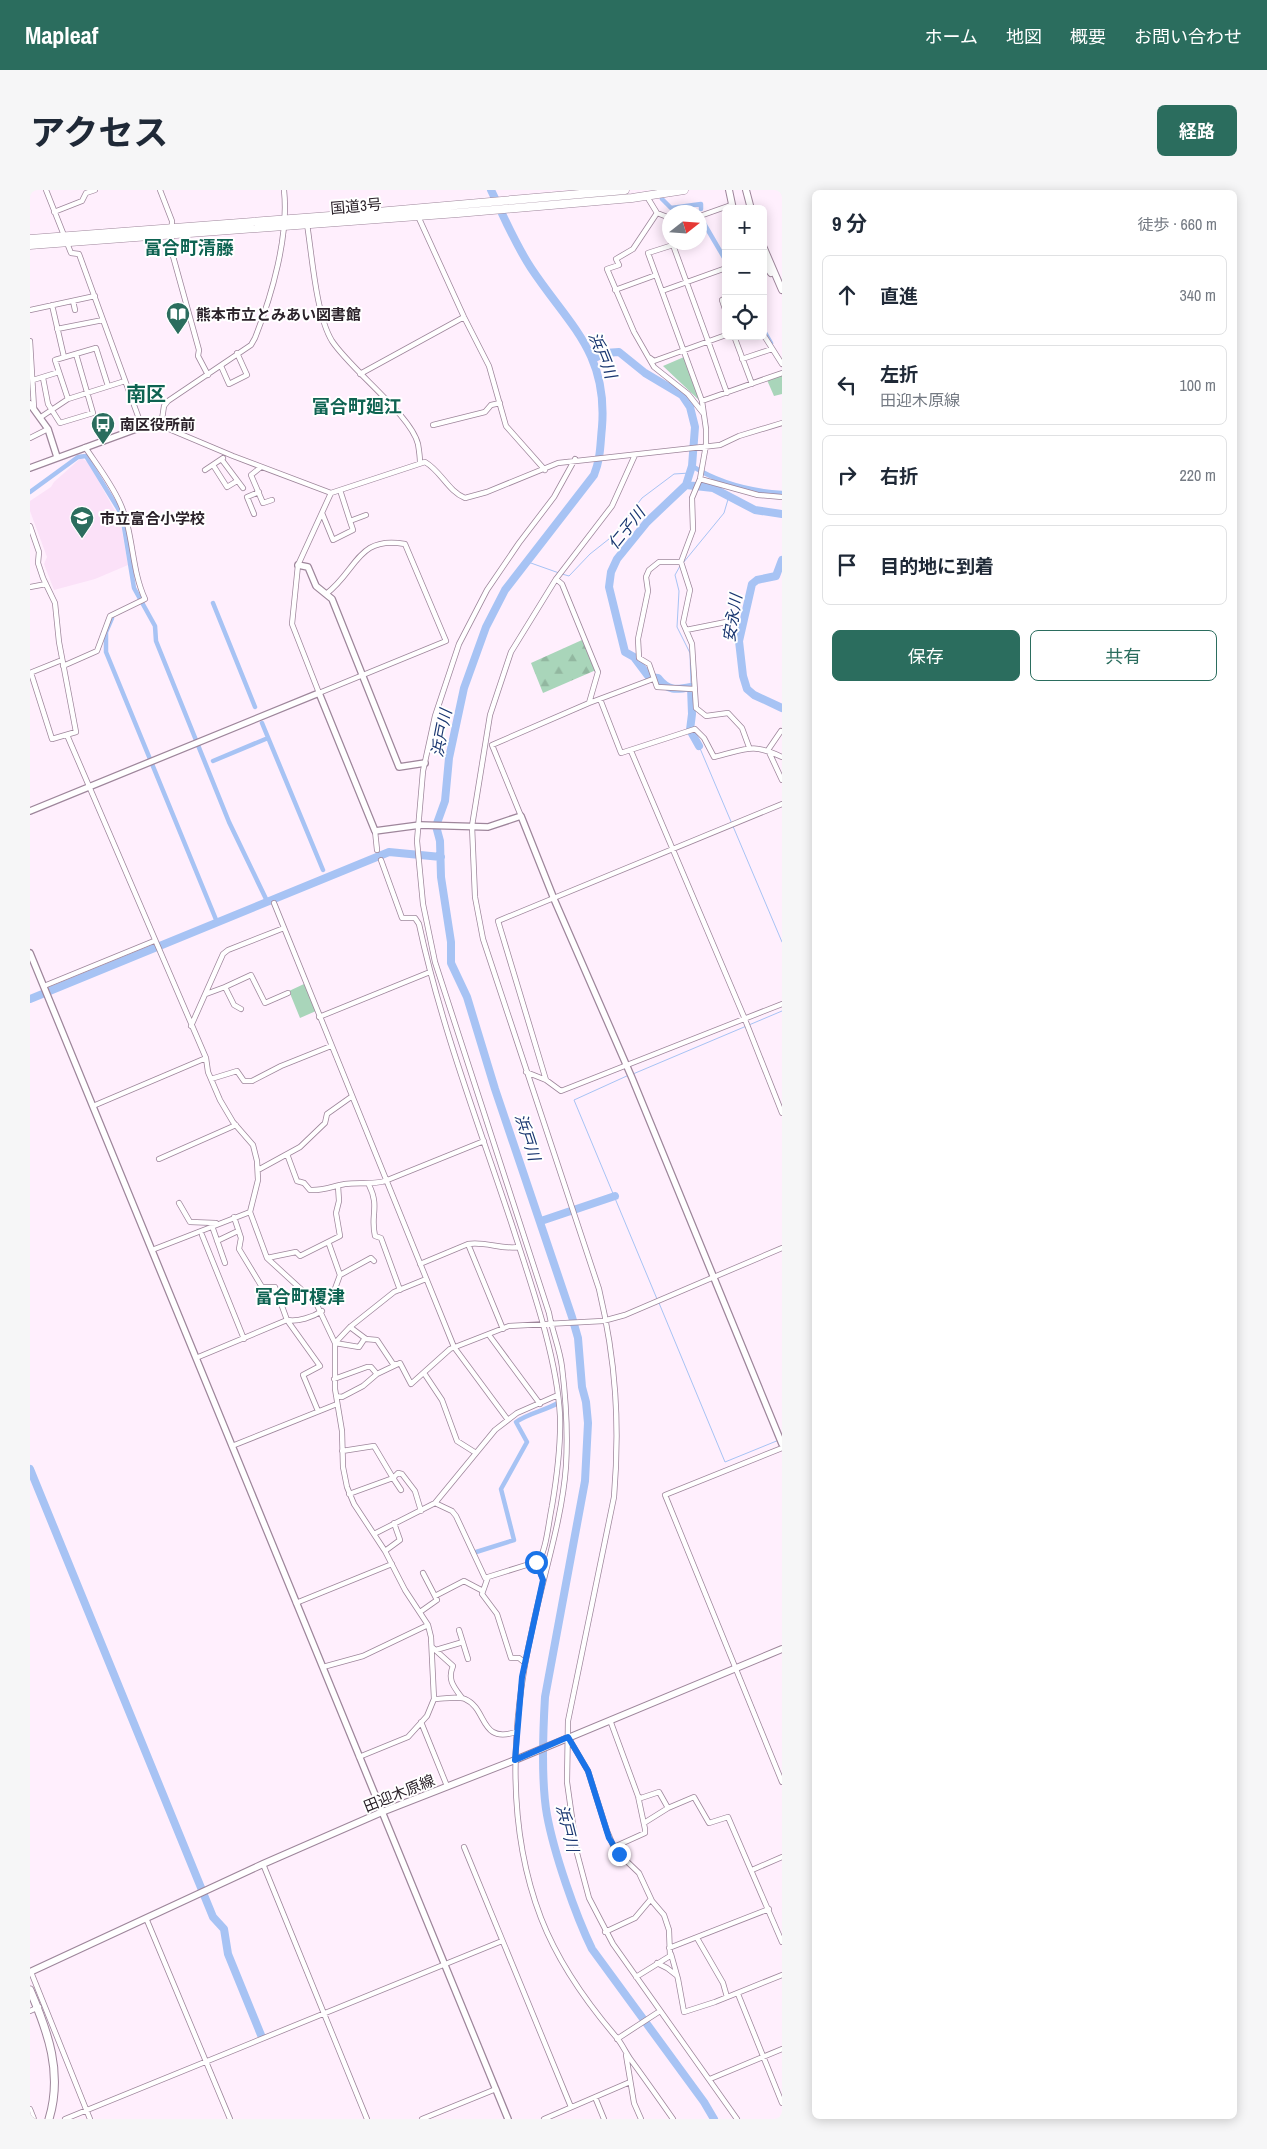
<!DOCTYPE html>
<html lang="ja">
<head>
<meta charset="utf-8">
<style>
	:root { --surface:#fff; --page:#f6f6f7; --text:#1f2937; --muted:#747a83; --line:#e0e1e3; --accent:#2b6d5e }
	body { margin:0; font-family:"Archivo Narrow","Noto Sans JP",sans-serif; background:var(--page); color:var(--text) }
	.controls { position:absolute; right:15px; top:15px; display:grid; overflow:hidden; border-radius:8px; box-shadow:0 2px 12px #0003 }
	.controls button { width:45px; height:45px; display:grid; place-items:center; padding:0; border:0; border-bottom:1px solid var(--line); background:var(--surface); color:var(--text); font:25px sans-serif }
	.compass { position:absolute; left:632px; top:15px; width:45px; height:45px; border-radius:50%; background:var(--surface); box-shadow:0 2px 12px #0003; rotate:73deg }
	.stop { position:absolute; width:15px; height:15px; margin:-11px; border:4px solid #1a73e8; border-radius:50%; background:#fff }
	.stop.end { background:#1a73e8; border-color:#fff; box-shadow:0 1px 5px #0008 }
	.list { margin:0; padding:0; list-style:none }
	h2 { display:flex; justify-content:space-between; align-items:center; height:65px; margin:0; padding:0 20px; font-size:21px }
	h2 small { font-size:16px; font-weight:400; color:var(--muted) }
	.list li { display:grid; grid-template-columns:32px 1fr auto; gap:15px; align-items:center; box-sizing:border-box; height:80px; margin:0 10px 10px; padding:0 10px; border:1px solid var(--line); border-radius:8px }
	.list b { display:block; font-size:19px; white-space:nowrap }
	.list p { margin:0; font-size:16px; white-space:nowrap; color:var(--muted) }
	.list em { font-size:16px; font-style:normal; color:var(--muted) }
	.actions { display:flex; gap:10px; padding:15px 20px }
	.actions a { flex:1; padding:11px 0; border:1px solid var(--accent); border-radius:8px; text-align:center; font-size:18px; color:var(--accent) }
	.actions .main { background:var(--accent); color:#fff }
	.icon { flex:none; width:28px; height:28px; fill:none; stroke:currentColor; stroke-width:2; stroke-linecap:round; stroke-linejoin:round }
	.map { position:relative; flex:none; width:752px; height:1929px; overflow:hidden; border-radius:8px }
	header { display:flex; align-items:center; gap:30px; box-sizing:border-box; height:70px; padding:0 25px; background:var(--accent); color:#fff }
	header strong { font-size:24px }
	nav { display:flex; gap:28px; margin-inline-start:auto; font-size:18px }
	.intro { display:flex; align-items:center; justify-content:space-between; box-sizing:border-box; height:120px; padding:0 30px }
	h1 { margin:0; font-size:35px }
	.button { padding:12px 22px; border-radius:8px; background:var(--accent); color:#fff; font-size:18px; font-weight:700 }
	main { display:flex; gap:30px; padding:0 30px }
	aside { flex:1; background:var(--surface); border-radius:8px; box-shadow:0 2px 12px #0003 }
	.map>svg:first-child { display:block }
	.built { fill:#fbe1f8 }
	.green { fill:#a9d5ba }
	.forest { fill:url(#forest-firs) }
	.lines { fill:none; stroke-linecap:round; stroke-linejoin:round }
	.stream { stroke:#a7c3f4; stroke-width:1 }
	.canal { stroke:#a7c3f4; stroke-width:4.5 }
	.river { stroke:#a7c3f4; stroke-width:8 }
	.minor-casing { stroke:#9e869b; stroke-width:6 }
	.tertiary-casing { stroke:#9e869b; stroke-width:8 }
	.secondary-casing { stroke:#9e869b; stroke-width:8 }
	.primary-casing { stroke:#9e869b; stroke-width:9 }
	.trunk-casing { stroke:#9e869b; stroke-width:9 }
	.minor { stroke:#fff; stroke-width:4.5 }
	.tertiary { stroke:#fff; stroke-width:5.5 }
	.secondary { stroke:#fff; stroke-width:6 }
	.primary { stroke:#fff; stroke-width:7 }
	.trunk { stroke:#fff; stroke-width:8 }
	.route { stroke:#1a73e8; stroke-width:6 }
	.labels { text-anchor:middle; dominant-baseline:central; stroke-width:4; stroke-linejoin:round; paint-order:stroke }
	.street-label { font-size:15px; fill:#2b222a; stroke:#fff }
	.poi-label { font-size:15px; font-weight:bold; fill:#2b222a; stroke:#fff; text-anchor:start }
	.water-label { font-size:16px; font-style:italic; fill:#1a3771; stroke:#fff }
	.quarter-label { font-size:18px; font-weight:bold; fill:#0e6352; stroke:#fff }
	.district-label { font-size:20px; font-weight:bold; fill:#0e6352; stroke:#fff }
</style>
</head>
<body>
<header>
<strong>Mapleaf</strong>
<nav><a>ホーム</a><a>地図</a><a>概要</a><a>お問い合わせ</a></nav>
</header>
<div class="intro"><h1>アクセス</h1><a class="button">経路</a></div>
<main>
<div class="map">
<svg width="752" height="1929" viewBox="0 0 752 1929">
	<defs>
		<pattern id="forest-firs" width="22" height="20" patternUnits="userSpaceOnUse" patternTransform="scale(1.25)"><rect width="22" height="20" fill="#a9d5ba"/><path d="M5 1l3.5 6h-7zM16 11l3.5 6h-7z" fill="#92b7a0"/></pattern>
	</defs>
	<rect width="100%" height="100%" fill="#ffeffd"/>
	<path class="built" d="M51,268L58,272L90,330L98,375L65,389L24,400L14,374L17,367L0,321V311L21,297L24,292Z"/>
	<path class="green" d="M654,167L671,212L633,176Z
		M752,185V204L744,206L737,190Z
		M274,794L286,821L270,828L259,801Z"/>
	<path class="forest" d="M552,450L566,480L513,503L501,473Z"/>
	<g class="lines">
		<path class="stream" d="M498,372L529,383
			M653,373L694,323L699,306
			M650,376L645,385L649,401L647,437L660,463L661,497
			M532,384L539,386L560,364L584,345L612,308L644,284L660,283
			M669,556L752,752
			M603,884L752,821
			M599,885L544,910L627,1109
			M629,1113L695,1272L749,1250"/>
		<path class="canal" d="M632,9L641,18L671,14V19
			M672,30L696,71
			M733,139L741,153
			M662,276C689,293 720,301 752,303
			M0,302L48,267L56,266L92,325L104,398L125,436L126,451L199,632L237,711
			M183,413L225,517
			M82,428L76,442V462L187,732
			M232,533L293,680
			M183,571L238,548
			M443,1363L484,1350L471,1299L497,1252L486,1232C499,1223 514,1221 528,1213"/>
		<path class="river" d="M461,0C474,27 484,52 501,78C538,134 578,162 572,237C570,256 571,267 564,285L475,400L456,437L434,498L419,568L415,611L406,636L410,651L411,687L421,752V773L437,807L465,899L542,1127L548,1148L552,1197L556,1212L558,1233L555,1291L515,1507C513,1541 511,1592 517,1625C524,1663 545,1724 562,1759L674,1912L684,1929
			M563,169L575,163L589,162L615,183L652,205L660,217L665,237L662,276L656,295L617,332L587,369L581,382L579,397L595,462L604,467L619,487L628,488C638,501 646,500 661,497L662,524L660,540L669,556
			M656,295L683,298L725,320L752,324
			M752,370L746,386L727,390L722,394L709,451L713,486L717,499L724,505L752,518
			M0,809L359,662L411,667
			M511,1031L585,1006
			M0,1279L183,1727L194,1739L198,1764L231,1845"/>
		<g class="minor-casing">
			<path id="minor" d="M16,0L41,63L49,64L112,237
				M130,0L142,31L141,59L169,160L168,166L178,185
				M616,5L627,23L640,28
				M24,22L52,11L56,3L65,0
				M627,23L603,59L586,69L589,75L577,79L604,142L624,177L658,204L673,223
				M387,24L434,127L459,176L476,236L515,280
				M670,26L701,15
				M277,34C282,65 286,125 302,151C321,180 381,225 388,254C389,260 390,267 390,273
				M585,100L626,85
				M632,101L696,78
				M696,108L692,110L696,122
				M43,111L45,120
				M22,115L34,167
				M0,120L65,106
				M27,139L73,130
				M733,144L752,174
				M704,146L722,194
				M0,151L4,218
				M620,168L624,171L696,145
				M712,169L742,159
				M191,176L199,194L217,185L207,163
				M330,184L434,127
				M13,188L18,214L30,233L63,223L46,164
				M3,190L29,182
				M697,203L643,55L618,63L672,211L676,239V255L670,289L662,308L663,340L651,372L660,400L653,433L662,454L666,518L676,526L698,523L712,538L719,557
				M38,209L25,170L66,158L78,196
				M672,211L752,183
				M11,227L38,209L95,191
				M117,235L127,234L203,266L301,303L395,272C411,281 418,301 435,308L457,302L528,273L690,255L709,246L752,233
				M403,235L455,222L461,215L470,213
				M131,236L134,216L138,211L221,155L225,148C242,105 259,46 254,0
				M0,248L18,239
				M605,265L582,316L526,389L481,462L460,525L442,636L445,707L453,749L569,1099C586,1171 590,1234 584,1307L538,1531L537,1592L547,1663L559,1708L583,1754L707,1929
				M545,269L524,307L489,353L457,400L429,454L405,526L393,581L387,651L393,714L405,772L519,1123C522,1141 530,1159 532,1177C536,1210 538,1243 536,1276C532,1331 513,1386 502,1440C481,1533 476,1637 511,1728C528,1772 557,1813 587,1848C592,1854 596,1863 601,1870C615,1889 629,1909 643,1929
				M192,270L213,298
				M183,275L197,297L207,291
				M231,277L221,285L233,313L242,310
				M175,280L193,268
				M670,289L728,305L752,307
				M310,300L320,331
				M292,323L303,350L323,340L320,331L336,325
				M224,324L217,307L229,302
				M0,336L9,362L8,373L13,388L25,413L29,452L46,542L22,549L1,483
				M651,372H629L619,380L616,387L618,401L608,449L609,468L619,474L627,497L663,499
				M526,389L532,394L568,482L559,513
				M0,397L16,394
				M296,404C327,381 327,345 375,354L416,451L289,503L262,434L268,375L301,303
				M656,440L696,432
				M33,476L67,461L80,426L115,409C101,379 104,344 90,313C81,293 67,275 55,257
				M0,483L32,470
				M570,509L591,563L665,539L674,548L684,567C715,560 721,552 752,567
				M37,545L176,868L178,882L190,910L203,932L223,955L227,971L228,990L220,1022L237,1068L286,1113L305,1153V1199L312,1241L313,1277L317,1297L324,1314L355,1361L375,1400L398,1435L401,1447L404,1509L397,1526L378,1547L329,1567
				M738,560L752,590
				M738,560L751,541
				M601,561L714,827L752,923
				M491,626L462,555L559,513L623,489
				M345,641L347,660
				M351,670L372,728H385L389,734C411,837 450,938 483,1038C501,1094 527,1167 530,1226C531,1256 527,1286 522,1316C518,1335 517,1358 507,1375
				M244,713L424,1157L478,1230
				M14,796L124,751
				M195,797L221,785L235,813L258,803
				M176,804L195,797L204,815L211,819
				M289,827L400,782
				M161,836L193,764L198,760L254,738
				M496,882L516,890L531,901L752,814
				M181,889L207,881L214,891H222L251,876L301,856
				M516,890L468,731L752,614
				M63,916L176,868
				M257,964L267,991L274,993L280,1000C293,1001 303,996 315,994C329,992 342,995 355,991L454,951
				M129,969L206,935
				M228,980L270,957L295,933L297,924L321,907
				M339,995C350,1017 340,1025 345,1046L351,1048L370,1100
				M149,1013L160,1032L186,1033
				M204,1027L211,1048L209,1059L232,1097H245L257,1130L290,1176L273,1185L288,1221
				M182,1036L195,1073
				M172,1045L214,1149
				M187,1051L208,1041
				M299,1054L310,1085
				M122,1060L220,1022
				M237,1068L266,1062L270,1066L310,1046L306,1023L309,1011L308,996
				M390,1074L438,1054
				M286,1113L303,1104L310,1085L341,1068L344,1071
				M320,1137L336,1149L347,1150L363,1174H366
				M473,1139L438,1054C456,1051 471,1060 489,1057
				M459,1145L510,1214
				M305,1153L320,1137L364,1102L396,1089
				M305,1153L329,1157L335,1148
				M166,1168L257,1130C268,1132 283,1127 292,1121
				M394,1183L412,1210L427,1251L446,1263
				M304,1189L337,1177H341L347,1184L370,1173L381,1194L420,1159L479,1136L573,1131L595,1125L752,1058
				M306,1206L312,1207L333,1196L347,1184
				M202,1256L307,1214
				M752,1258L635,1305L752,1592
				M312,1261L344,1256L363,1288L319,1304
				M371,1300L363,1288L368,1283L372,1284L385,1301L391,1321
				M405,1313L422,1321L426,1326L455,1388L458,1387
				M344,1344L405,1313L465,1240L487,1223L528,1205
				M355,1361L370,1350L364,1333
				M458,1387L452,1404L467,1424L481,1468H489L495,1473
				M458,1387L506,1372L513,1389
				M405,1406L434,1391L453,1401
				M266,1413L362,1374
				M390,1422L407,1410L393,1383
				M429,1440L438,1469
				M402,1457L423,1476C417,1490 424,1497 432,1508
				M406,1460L433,1452
				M293,1477L333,1466L398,1435
				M404,1509C413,1509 427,1506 435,1509C458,1519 449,1554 486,1542
				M580,1530L608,1606L615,1639V1643L584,1657
				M391,1532L417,1596
				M538,1547L558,1581L577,1641L585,1660L609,1683L622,1711L634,1725L639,1740L640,1766L606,1787
				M608,1606L611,1608L629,1602L638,1618L664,1607L679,1633L698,1627L752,1752
				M614,1633L638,1618
				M434,1657L541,1917
				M233,1674L337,1929
				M722,1680L752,1667
				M116,1728L200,1929
				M575,1742L605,1728L621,1709
				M667,1748L693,1793L697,1807
				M639,1758L739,1719
				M641,1764L648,1789L654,1822L685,1812L752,1785
				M627,1773L637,1778L646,1785
				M1,1782L60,1929
				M708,1804L752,1913
				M0,1821L9,1817
				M587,1849L630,1821
				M596,1865L604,1913L611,1929
				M680,1889L752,1859
				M565,1907L574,1929
				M0,1919L4,1929
				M35,1929L472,1751
				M392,1929L466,1899
				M514,1929L600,1892"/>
		</g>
		<g class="tertiary-casing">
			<path id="tertiary" d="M0,214L18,239L27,267
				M0,278L117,235
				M268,375L278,377L286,396L302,409L369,577L395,573
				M0,621L289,503L345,641L390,635L458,637L491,626L524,709L602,888L752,1254
				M0,763L478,1929"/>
		</g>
		<g class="secondary-casing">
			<path id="secondary" d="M699,0L703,19
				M716,0L721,19
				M733,56L752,100
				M733,71L741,83
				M0,1782L233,1674L352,1622L485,1570L752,1459"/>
		</g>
		<g class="primary-casing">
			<path id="primary" d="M0,1800C18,1842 33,1883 19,1929"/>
		</g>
		<g class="trunk-casing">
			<path id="trunk" d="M0,49L313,25L595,0
				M0,55L428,23L602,8L654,0"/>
		</g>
		<use href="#minor" class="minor"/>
		<use href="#tertiary" class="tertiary"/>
		<use href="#secondary" class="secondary"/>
		<use href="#primary" class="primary"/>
		<use href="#trunk" class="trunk"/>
	</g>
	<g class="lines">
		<path class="route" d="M506,1372L513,1390L492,1487L485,1570L538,1547L558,1581L579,1648L589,1664"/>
	</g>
	<defs>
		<g id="library-pin" transform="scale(1.25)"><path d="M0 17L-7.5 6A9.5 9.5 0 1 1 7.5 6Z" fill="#2b6d5e" stroke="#fff"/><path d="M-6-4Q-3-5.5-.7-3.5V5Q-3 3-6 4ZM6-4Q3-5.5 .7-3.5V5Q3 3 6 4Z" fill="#fff"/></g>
		<g id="bus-pin" transform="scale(1.25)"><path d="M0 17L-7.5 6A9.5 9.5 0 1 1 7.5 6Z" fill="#2b6d5e" stroke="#fff"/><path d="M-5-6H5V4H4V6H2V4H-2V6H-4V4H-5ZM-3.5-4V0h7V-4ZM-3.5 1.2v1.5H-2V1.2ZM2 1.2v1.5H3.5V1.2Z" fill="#fff"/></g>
		<g id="school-pin" transform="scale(1.25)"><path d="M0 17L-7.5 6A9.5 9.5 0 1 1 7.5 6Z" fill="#2b6d5e" stroke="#fff"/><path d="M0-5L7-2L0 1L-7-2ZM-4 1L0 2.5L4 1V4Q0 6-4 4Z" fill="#fff"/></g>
	</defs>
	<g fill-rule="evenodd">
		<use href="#library-pin" x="148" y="124"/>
		<use href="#bus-pin" x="73" y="234"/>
		<use href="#school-pin" x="52" y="328"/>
	</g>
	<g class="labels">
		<g class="street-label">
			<text transform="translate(326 16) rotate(-5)">国道3号</text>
			<text transform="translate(369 1603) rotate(-22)">田迎木原線</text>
		</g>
		<g class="poi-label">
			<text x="166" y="124">熊本市立とみあい図書館</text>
			<text x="90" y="234">南区役所前</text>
			<text x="70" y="328">市立富合小学校</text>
		</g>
		<g class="water-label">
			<text transform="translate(573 165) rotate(68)">浜戸川</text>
			<text transform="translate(596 338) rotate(-51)">仁子川</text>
			<text transform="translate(702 428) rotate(-81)">安永川</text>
			<text transform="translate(411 543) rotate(-79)">浜戸川</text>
			<text transform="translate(498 947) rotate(72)">浜戸川</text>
			<text transform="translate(538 1638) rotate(76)">浜戸川</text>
		</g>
		<g class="quarter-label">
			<text x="159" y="57">富合町清藤</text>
			<text x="327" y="216">富合町廻江</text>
			<text x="270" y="1106">富合町榎津</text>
		</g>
		<g class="district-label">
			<text x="116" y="203">南区</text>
		</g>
	</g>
</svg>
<div class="controls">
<button>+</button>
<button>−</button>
<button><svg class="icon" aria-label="locate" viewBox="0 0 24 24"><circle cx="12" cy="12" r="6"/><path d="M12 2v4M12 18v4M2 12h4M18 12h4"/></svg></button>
</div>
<svg class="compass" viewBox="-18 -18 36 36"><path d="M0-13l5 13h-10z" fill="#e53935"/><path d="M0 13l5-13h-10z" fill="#747a83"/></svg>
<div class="stop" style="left:506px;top:1372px"></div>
<div class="stop end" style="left:589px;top:1664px"></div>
</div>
<aside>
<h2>9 分<small>徒歩 · 660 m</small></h2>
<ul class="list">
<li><svg class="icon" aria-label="ahead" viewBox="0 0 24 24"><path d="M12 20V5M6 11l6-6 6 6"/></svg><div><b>直進</b></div><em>340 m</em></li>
<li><svg class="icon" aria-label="left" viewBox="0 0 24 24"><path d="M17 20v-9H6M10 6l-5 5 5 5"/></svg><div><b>左折</b><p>田迎木原線</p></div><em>100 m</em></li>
<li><svg class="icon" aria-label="right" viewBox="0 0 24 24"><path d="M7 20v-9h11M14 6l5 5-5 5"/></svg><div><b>右折</b></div><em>220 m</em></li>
<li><svg class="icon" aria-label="arrive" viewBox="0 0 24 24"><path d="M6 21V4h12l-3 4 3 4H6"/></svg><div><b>目的地に到着</b></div></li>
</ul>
<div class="actions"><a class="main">保存</a><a>共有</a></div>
</aside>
</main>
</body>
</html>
